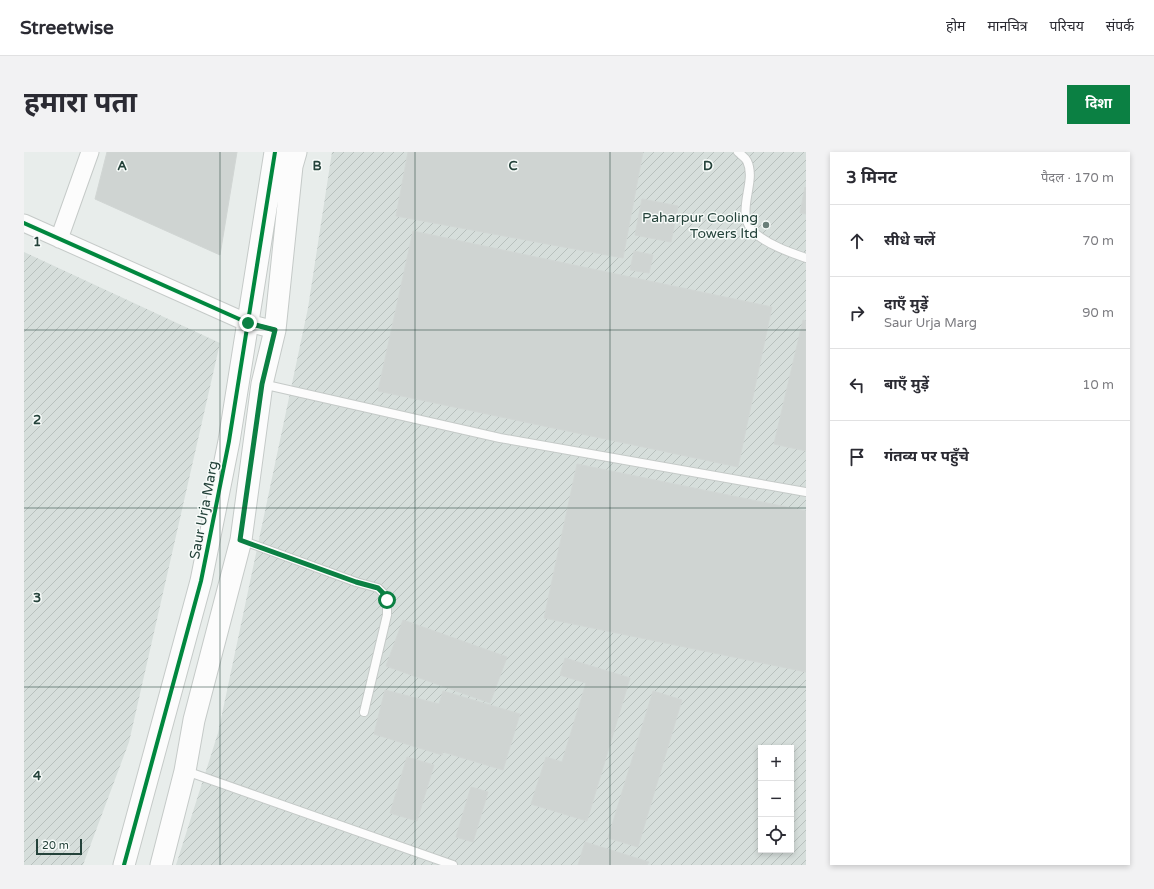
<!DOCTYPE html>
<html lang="hi">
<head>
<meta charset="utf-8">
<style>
	:root { --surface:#fff; --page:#f2f2f3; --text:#2b2b33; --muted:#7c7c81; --line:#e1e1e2; --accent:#0b8043 }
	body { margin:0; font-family:"Varela Round","Noto Sans Devanagari",sans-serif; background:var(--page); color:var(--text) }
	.controls { position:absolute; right:12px; bottom:12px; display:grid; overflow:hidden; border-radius:0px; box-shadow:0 2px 6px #0003 }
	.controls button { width:36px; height:36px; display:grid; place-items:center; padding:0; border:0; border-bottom:1px solid var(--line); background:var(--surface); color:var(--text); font:20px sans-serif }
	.scale { position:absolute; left:12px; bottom:10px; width:46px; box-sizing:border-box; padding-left:4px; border:2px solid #24423a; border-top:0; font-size:11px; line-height:14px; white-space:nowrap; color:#24423a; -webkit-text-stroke:3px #f7fbf9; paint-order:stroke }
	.stop { position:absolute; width:12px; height:12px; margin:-9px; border:3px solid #0b8043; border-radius:50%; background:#fff }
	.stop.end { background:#0b8043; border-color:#fff; box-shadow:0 1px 4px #0008 }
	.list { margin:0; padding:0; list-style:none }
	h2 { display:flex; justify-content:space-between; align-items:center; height:52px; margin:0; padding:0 16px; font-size:17px }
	h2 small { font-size:13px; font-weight:400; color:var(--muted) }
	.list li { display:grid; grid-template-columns:26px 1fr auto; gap:12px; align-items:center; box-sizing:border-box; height:72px; padding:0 16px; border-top:1px solid var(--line) }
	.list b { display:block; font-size:15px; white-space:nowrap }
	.list p { margin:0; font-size:13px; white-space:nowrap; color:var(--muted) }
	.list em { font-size:13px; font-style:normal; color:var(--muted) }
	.icon { flex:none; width:22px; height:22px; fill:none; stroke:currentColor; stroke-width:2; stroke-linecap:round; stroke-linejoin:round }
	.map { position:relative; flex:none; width:782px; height:713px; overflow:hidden; border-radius:0px }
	header { display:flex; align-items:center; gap:24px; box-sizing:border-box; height:56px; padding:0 20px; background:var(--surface); border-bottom:1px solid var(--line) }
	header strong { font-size:19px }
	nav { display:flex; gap:22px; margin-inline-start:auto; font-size:14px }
	.intro { display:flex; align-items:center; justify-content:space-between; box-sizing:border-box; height:96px; padding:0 24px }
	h1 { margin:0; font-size:28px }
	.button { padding:10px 18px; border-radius:0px; background:var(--accent); color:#fff; font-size:14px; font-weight:700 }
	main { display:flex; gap:24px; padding:0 24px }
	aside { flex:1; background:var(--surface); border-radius:0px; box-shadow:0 2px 6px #0003 }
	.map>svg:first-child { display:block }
	.industrial { fill:url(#industrial-furrows); fill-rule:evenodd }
	.building { fill:#cfd4d2; stroke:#d1d6d4 }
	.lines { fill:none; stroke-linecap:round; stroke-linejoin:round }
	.service-casing { stroke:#c5cac8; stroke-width:10 }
	.minor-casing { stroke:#c5cac8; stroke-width:19 }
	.tertiary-casing { stroke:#c5cac8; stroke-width:23 }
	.service { stroke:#fcfcfc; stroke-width:8 }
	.minor { stroke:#fcfcfc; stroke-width:17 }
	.tertiary { stroke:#fcfcfc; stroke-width:21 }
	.cycleway-casing { stroke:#f7fbf9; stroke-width:6 }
	.cycleway { stroke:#00873e; stroke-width:4 }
	.route { stroke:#0b8043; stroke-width:5 }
	.grid { fill:none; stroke:#24423a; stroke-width:1; stroke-opacity:0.55 }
	.poi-dot { fill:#697e78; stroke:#f7fbf9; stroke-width:1.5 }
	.labels { text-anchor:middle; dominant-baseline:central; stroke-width:3; stroke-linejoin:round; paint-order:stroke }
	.poi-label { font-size:14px; fill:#24423a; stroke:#f7fbf9; text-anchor:end }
	.street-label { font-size:14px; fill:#24423a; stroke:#f7fbf9 }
	.grid-label { font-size:13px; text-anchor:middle; font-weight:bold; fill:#24423a; stroke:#f7fbf9; stroke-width:3; stroke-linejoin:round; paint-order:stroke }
</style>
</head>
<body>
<header>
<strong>Streetwise</strong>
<nav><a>होम</a><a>मानचित्र</a><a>परिचय</a><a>संपर्क</a></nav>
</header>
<div class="intro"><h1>हमारा पता</h1><a class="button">दिशा</a></div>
<main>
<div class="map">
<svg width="782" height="713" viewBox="0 0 782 713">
	<defs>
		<pattern id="industrial-furrows" width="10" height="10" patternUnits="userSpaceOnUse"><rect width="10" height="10" fill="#d6dedb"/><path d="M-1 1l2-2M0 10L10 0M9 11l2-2" fill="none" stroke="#b8c0bd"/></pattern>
	</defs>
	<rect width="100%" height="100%" fill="#e8edeb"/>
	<path class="industrial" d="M308,0H782V713H152L194,581L284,156ZM737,596H767V698H737Z
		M0,100L196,191L105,590L59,713H0Z"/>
	<path class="building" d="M83,0H213L196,103L71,47Z
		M384,0H619L599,106L372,64Z
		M781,35L782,36V62L776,61Z
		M618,47L654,54L647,90L611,83Z
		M389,79L748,155L714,315L354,239Z
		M610,99L629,103L625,121L606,118Z
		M779,168L782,169V299L750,292Z
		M553,312L782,359V520L520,466Z
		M379,468L483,505L466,551L362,514Z
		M541,506L606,526L563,669L507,652L522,605L538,610L562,531L536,523Z
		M361,538L415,552L419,539L496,562L479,618L419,600L418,603L350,582Z
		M629,539L658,548L614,695L584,686Z
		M383,605L410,613L393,669L366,661Z
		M447,635L464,640L449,690L432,685Z
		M561,690L625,710L623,713H554Z"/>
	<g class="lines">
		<g class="service-casing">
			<path id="service" d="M714,0C717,3 721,5 723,9C734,31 708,63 732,82C747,94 765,100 782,106
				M238,232L476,286L782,340
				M217,388L332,430L354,436L360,442L363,448V463L340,560
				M162,619L429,713"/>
		</g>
		<g class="minor-casing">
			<path id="minor" d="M0,71L224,171L251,178
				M35,87L66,0"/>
		</g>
		<g class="tertiary-casing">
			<path id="tertiary" d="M100,713L177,429L205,289L251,0
				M137,713L161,619L170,568L217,388L238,232L251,178L268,14L272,0"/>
		</g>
		<use href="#service" class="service"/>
		<use href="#minor" class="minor"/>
		<use href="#tertiary" class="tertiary"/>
		<g class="cycleway-casing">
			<path id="cycleway" d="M0,71L224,171L251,178
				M100,713L177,429L205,289L251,0"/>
		</g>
		<use href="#cycleway" class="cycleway"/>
	</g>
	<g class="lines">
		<path class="route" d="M224,171L251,178L238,232L216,388L332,430L354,436L360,442L363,448"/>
	</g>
	<path class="grid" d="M196,0V713M391,0V713M586,0V713M0,178H782M0,356H782M0,535H782"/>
	<circle class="poi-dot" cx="742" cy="73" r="4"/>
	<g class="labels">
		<g class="poi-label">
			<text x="734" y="65">Paharpur Cooling<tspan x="734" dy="16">Towers ltd</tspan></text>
		</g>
		<g class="street-label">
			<text transform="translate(180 358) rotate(-79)">Saur Urja Marg</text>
		</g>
	</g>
	<g class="grid-label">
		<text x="98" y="18">A</text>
		<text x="293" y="18">B</text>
		<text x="489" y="18">C</text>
		<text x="684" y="18">D</text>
		<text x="13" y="94">1</text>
		<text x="13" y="272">2</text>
		<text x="13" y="450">3</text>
		<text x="13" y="628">4</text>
	</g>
</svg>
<div class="controls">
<button>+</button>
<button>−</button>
<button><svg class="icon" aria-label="locate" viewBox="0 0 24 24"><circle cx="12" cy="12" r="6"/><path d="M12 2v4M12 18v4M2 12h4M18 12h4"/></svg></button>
</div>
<div class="scale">20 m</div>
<div class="stop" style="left:363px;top:448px"></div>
<div class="stop end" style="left:224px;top:171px"></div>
</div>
<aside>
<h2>3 मिनट<small>पैदल · 170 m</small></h2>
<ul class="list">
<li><svg class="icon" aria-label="ahead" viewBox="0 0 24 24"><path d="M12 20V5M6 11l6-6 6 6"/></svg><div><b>सीधे चलें</b></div><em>70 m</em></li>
<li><svg class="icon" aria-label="right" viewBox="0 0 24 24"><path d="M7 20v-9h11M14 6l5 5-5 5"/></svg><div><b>दाएँ मुड़ें</b><p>Saur Urja Marg</p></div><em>90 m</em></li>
<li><svg class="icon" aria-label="left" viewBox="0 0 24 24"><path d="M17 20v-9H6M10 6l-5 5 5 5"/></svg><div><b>बाएँ मुड़ें</b></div><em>10 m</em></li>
<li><svg class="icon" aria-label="arrive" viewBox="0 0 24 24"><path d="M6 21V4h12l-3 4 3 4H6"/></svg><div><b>गंतव्य पर पहुँचे</b></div></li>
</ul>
</aside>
</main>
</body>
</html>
